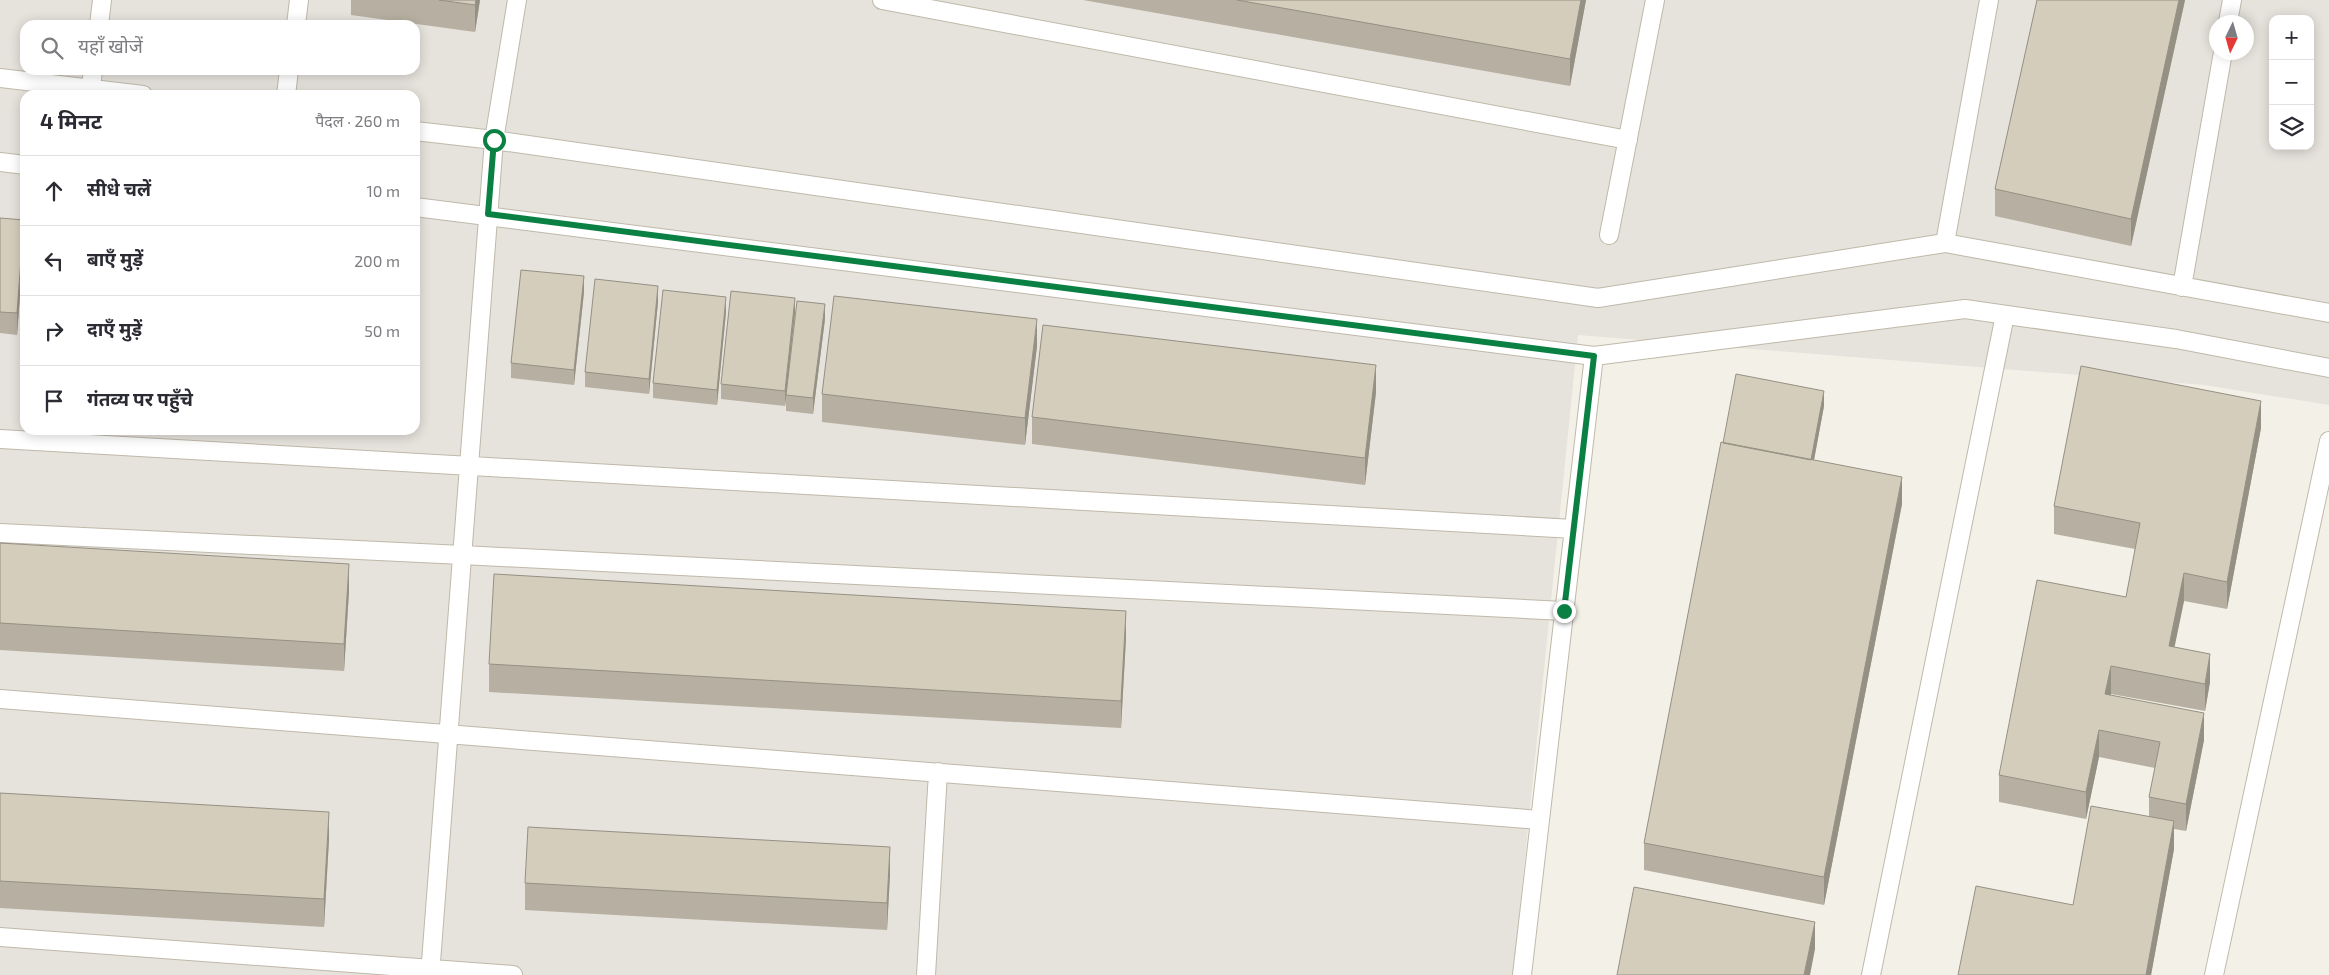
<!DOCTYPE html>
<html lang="hi">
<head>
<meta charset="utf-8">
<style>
	:root { --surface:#fff; --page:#f7f7f7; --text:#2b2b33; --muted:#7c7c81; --line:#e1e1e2 }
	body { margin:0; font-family:"Exo 2","Noto Sans Devanagari",sans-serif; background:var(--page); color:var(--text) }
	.controls { position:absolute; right:15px; top:15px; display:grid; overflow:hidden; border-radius:10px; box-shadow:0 2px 12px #0003 }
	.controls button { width:45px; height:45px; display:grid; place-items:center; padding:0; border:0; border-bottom:1px solid var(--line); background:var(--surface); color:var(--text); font:25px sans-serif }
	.compass { position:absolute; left:2209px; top:15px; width:45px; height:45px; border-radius:50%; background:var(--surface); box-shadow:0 2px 12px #0003; rotate:185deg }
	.stop { position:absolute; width:15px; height:15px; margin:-11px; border:4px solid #0b8043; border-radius:50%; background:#fff }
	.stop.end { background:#0b8043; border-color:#fff; box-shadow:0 1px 5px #0008 }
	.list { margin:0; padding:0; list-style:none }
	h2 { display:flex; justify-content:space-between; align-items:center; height:65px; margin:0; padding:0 20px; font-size:21px }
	h2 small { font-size:16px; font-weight:400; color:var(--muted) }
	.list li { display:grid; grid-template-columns:32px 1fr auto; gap:15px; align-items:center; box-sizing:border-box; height:70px; padding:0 20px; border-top:1px solid var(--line) }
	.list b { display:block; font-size:19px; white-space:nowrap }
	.list em { font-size:16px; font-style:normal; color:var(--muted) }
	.icon { flex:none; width:28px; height:28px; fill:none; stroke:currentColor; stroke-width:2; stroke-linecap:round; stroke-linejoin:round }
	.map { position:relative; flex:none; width:2329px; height:975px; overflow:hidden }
	.search { position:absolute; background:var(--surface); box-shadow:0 2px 12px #0003; left:20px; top:20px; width:400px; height:55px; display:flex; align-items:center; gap:12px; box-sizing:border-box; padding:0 18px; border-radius:15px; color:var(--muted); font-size:19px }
	.panel { position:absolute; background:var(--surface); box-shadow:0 2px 12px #0003; left:20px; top:90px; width:400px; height:345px; border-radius:15px }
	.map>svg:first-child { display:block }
	.industrial { fill:#e6e2dc; fill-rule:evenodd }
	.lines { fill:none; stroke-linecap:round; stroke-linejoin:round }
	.service-casing { stroke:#bfb9a9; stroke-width:20 }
	.service { stroke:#fff; stroke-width:18 }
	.wall { fill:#b7b0a2 }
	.shaded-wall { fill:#959084 }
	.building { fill:#d5cdbc; stroke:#959084 }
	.route { stroke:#0b8043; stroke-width:6 }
</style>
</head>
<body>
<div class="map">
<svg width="2329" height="975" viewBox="0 0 2329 975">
	<rect width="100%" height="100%" fill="#f3f1e7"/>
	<path class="industrial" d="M0,0H2329V405L2204,385L1578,335L1513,975H0ZM2273,19H2310V146H2273ZM2216,22H2246V52H2216ZM25,25H415V70H25ZM25,95H415V430H25Z"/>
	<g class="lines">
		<g class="service-casing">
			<path id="service" d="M882,0L1628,140
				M2228,22L2232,0
				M99,25L102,0
				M296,25L299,0
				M0,78L143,95
				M91,87L93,70
				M286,95L289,70
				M415,131L494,140L1598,298L1945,243L2329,313
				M0,162L25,165
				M415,207L1594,356L1965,309L2176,339L2329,368
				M1609,235L1655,0
				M1945,243L1989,0
				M2182,287L2223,52
				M0,439L1574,529
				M0,533L462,555L1564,611
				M0,699L1540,820
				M0,937L513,975
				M430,975L494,140L517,0
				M926,975L938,772
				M1522,975L1594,356
				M1871,975L2005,315
				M2214,975L2329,441"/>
		</g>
		<use href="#service" class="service"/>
	</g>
	<path class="wall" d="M351,0H480L475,32L351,15Z
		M1083,0H1586L1570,86Z
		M2037,0H2185L2131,246L1995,216V189Z
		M0,218L24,242L17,335L0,333Z
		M584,292L574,385L511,378V363Z
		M658,302L649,394L585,387V372Z
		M726,312L717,405L653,398V383Z
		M795,313L789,364L825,319L813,414L786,411V399L785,406L721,399V384Z
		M1037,346L1025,445L822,422V394Z
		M1376,392L1365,485L1032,444V417Z
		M1824,406L1814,460L1902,504L1824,905L1644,870V843L1723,443Z
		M2261,428L2227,609L2184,601L2174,647L2210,682L2205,711L2111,694L2110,695L2204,740L2186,831L2174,829V849L2151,975H1958L2073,905L2149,817V797L2155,768L2099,757L2086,819L1999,802V775L2126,597L2135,549L2054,534V506Z
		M0,543L349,591L344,671L0,650Z
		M1126,638L1121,728L489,692V664Z
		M0,793L329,839L324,927L0,908Z
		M890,874L887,930L525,910V883Z"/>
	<path class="shaded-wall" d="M476,0H480L475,32V5Z
		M1581,0H1586L1570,86V59Z
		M2179,0H2185L2131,246V219Z
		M24,220V242L17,335V313Z
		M584,276V292L574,385V370Z
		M658,286V302L649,394V379Z
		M726,297V312L717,405V390Z
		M795,298V313L785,406V391Z
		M825,304V319L813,414V398Z
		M1037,319V346L1025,445V418Z
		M1376,365V392L1365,485V458Z
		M1824,391V406L1811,476V460Z
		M2261,401V428L2227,609V582Z
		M1902,477V504L1824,905V877Z
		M349,564V591L344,671V644Z
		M2184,573V601L2169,674V646Z
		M1126,611V638L1121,728V701Z
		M2210,654V682L2205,711V684Z
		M2111,666V694L2105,722V694Z
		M2204,713V740L2186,831V804Z
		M2099,730V757L2086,819V792Z
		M329,812V839L324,927V899Z
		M2174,821V849L2151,975H2146Z
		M890,847V874L887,930V903Z
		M1815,922V949L1810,975H1804Z"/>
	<path class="building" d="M439,0H476L475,5Z
		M1237,0H1581L1570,59Z
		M2037,0H2179L2131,219L1995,189Z
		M0,218L24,220L17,313L0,312Z
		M521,270L584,276L574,370L511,363Z
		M595,279L658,286L649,379L585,372Z
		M663,290L726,297L717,390L653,383Z
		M731,291L795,298L785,391L721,384Z
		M834,296L1037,319L1025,418L822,394Z
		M797,301L825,304L813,398L786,395Z
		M1043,325L1376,365L1365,458L1032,417Z
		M2081,366L2261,401L2227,582L2184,573L2169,646L2210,654L2205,684L2111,666L2105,694L2204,713L2186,804L2149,797L2160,742L2099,730L2086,792L1999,775L2037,580L2126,597L2140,523L2054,506Z
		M1736,374L1824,391L1811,460L1723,443Z
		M1721,442L1902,477L1824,877L1644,843Z
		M0,543L349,564L344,644L0,623Z
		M494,574L1126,611L1121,701L489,664Z
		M0,793L329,812L324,899L0,881Z
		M2091,806L2174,821L2146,975H1958L1976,886L2073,905Z
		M528,827L890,847L887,903L525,883Z
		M1634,887L1815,922L1804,975H1617Z"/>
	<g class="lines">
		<path class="route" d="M494,140L488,214L1594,356L1564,611"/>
	</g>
</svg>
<div class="controls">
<button>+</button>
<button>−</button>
<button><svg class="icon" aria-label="layers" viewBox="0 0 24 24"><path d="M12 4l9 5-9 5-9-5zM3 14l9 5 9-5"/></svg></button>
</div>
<svg class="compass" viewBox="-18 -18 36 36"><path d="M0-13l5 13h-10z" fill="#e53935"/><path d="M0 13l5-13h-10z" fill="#7c7c81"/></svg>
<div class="stop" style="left:494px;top:140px"></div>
<div class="stop end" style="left:1564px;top:611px"></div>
<div class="search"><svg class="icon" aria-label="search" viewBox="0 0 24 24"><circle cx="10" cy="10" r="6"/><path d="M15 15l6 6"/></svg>यहाँ खोजें</div>
<section class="panel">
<h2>4 मिनट<small>पैदल · 260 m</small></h2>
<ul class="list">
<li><svg class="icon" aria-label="ahead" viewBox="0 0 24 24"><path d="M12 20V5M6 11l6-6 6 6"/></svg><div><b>सीधे चलें</b></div><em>10 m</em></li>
<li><svg class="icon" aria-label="left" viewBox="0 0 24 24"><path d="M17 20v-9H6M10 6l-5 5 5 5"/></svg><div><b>बाएँ मुड़ें</b></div><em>200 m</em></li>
<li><svg class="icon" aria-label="right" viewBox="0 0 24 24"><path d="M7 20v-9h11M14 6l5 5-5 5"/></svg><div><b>दाएँ मुड़ें</b></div><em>50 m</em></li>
<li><svg class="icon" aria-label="arrive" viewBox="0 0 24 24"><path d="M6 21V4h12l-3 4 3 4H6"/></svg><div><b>गंतव्य पर पहुँचे</b></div></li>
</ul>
</section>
</div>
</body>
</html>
